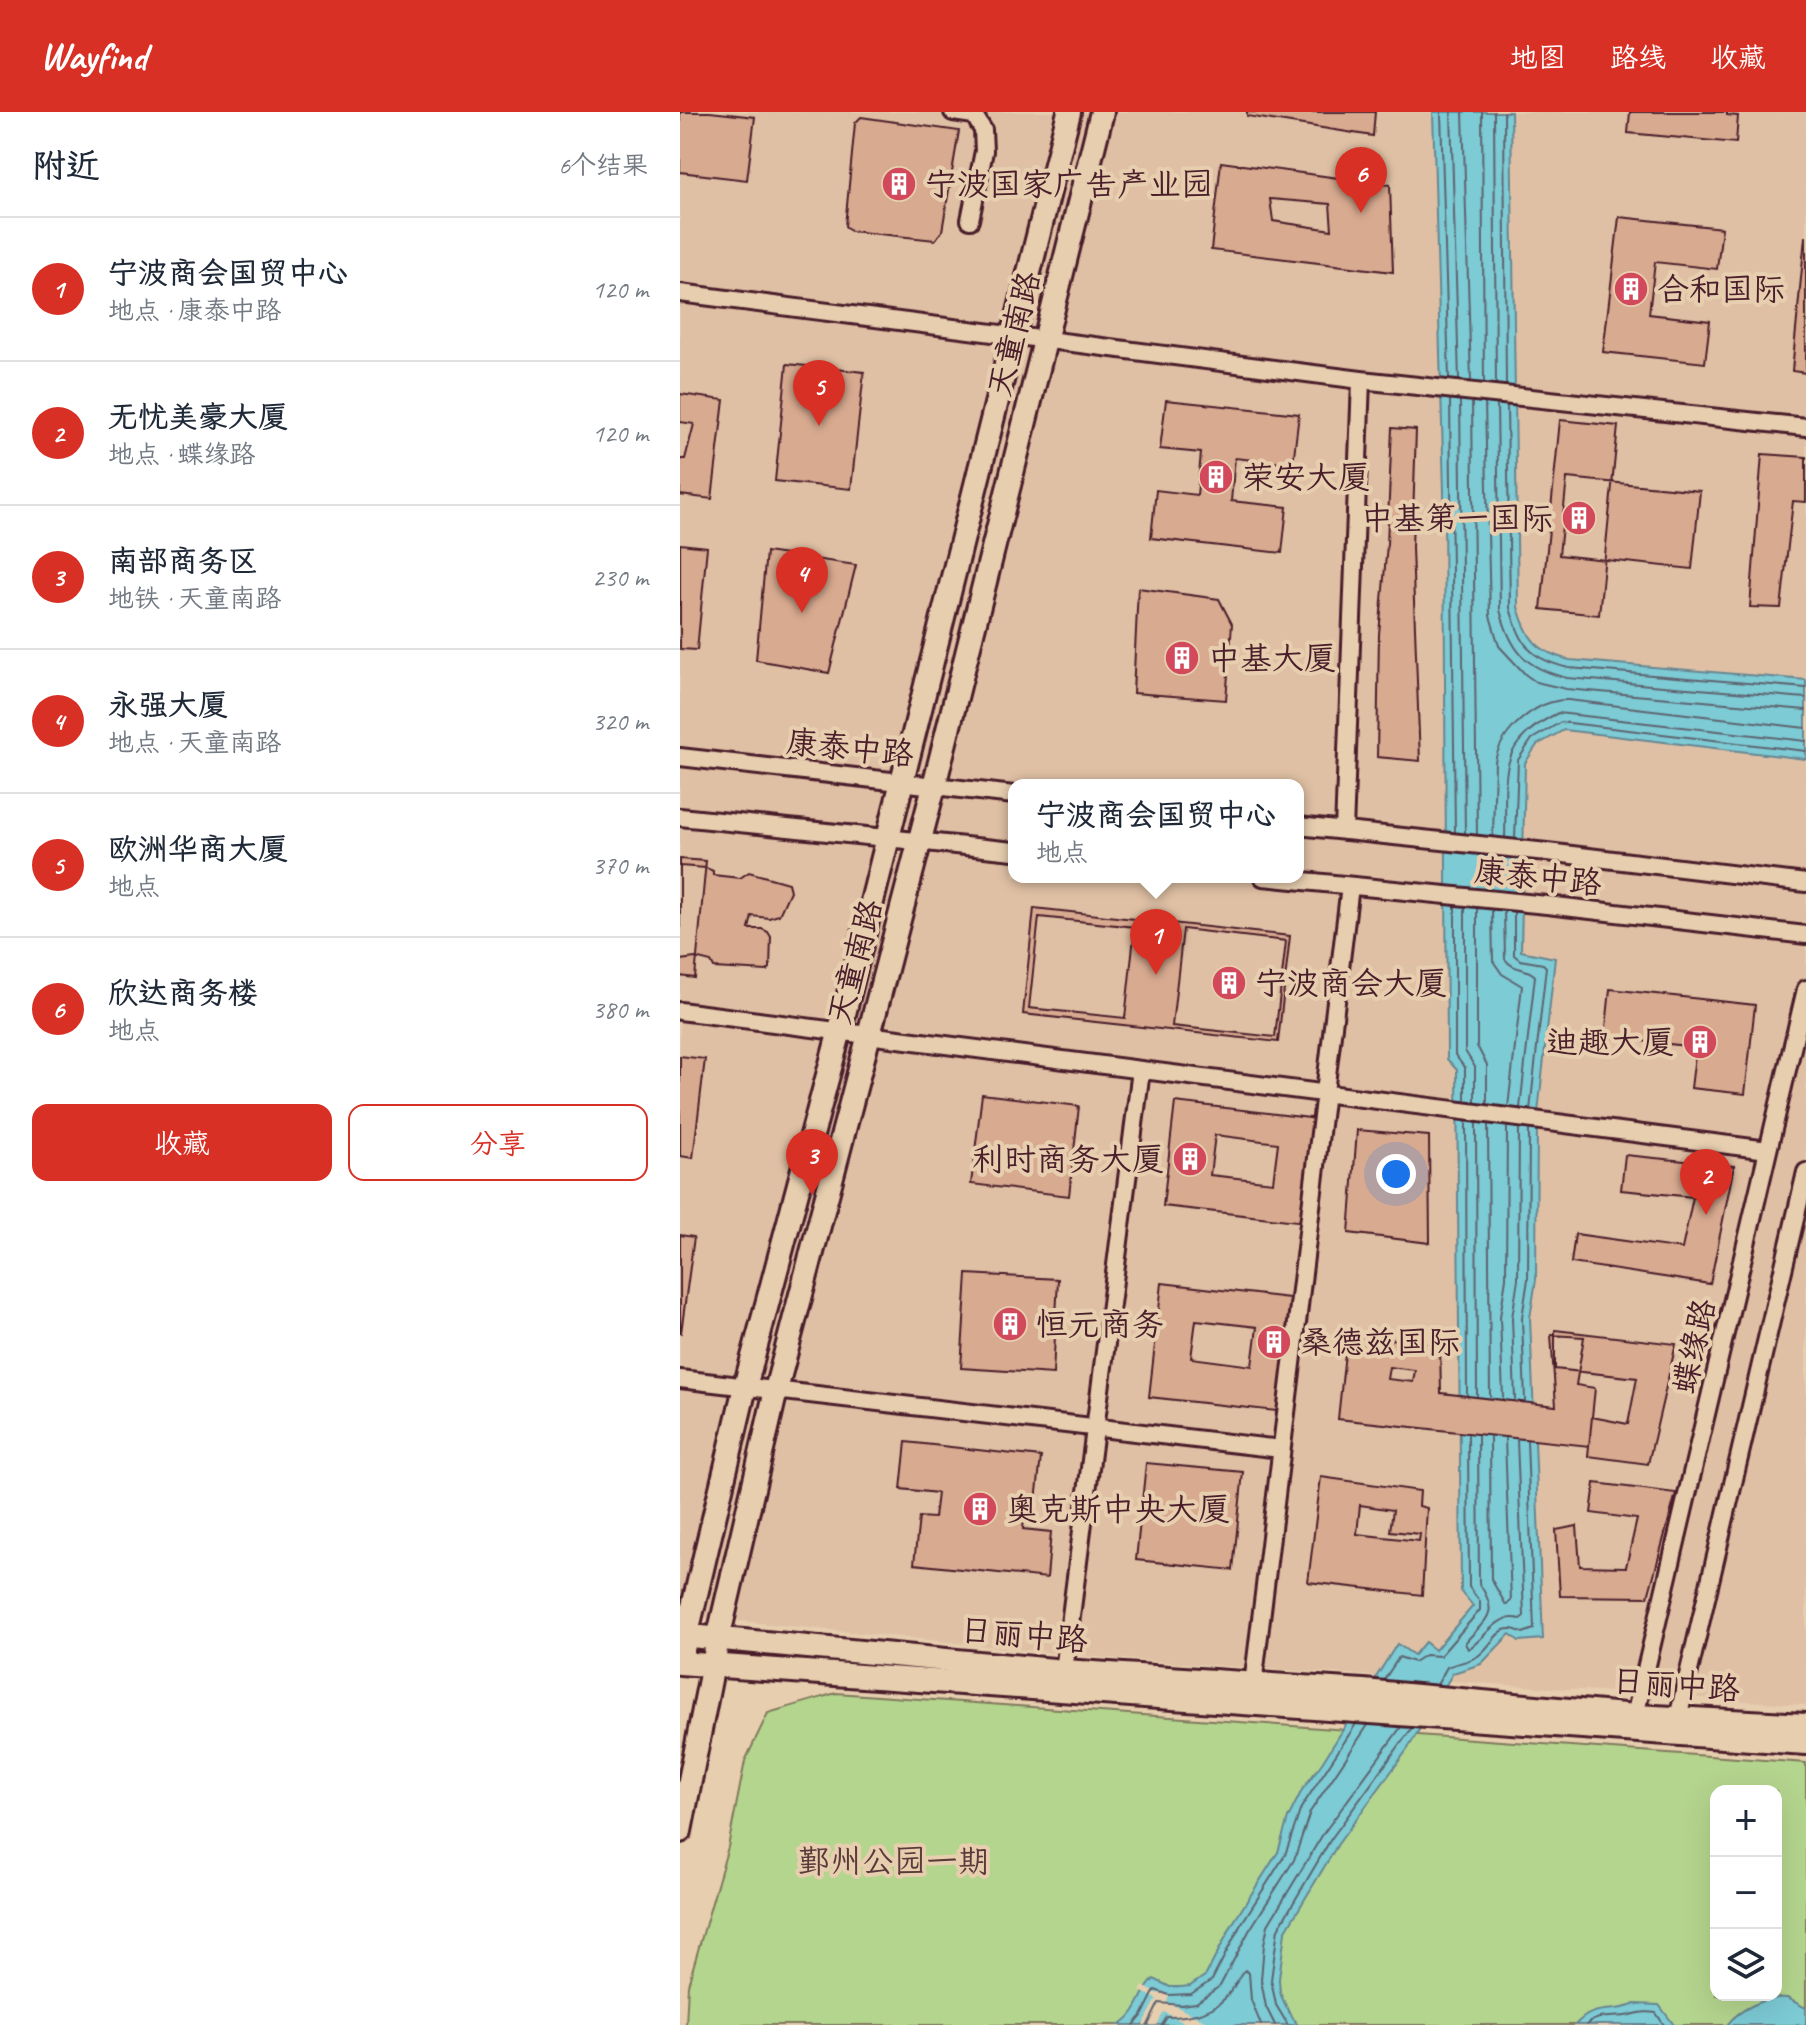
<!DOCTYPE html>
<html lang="zh">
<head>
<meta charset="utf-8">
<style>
	:root { --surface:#fff; --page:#f2f2f3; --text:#1f2937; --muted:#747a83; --line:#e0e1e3; --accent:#d93025 }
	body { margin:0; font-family:Caveat,"LXGW WenKai TC",sans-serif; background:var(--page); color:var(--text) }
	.controls { position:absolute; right:24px; bottom:24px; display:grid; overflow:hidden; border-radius:16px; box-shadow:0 8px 32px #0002 }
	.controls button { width:72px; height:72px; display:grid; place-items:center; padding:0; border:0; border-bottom:2px solid var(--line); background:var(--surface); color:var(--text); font:40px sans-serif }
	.you { position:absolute; left:716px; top:1062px; width:28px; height:28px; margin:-20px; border:6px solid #fff; border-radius:50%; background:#1a73e8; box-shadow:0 0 0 12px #1a73e833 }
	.badge { display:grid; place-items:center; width:52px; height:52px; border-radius:50%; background:var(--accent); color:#fff; font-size:26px; font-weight:700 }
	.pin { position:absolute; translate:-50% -66px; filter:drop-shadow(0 2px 4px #0008) }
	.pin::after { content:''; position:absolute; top:42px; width:28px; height:24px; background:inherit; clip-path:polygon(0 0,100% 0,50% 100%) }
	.popup { position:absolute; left:328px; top:667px; width:296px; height:104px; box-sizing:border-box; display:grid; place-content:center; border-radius:16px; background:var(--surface); filter:drop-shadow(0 2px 6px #0005); font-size:26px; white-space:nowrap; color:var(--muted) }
	.popup b { font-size:30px; color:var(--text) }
	.popup::after { content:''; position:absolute; left:50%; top:100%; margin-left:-16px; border:16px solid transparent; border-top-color:var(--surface) }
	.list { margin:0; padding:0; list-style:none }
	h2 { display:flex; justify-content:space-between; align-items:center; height:104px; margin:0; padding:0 32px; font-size:34px }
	h2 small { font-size:26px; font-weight:400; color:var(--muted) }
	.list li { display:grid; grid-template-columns:52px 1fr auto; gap:24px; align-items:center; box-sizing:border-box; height:144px; padding:0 32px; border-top:2px solid var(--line) }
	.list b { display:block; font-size:30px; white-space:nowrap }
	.list p { margin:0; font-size:26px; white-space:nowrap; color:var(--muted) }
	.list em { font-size:26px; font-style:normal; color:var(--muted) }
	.actions { display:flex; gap:16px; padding:24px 32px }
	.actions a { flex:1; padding:18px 0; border:2px solid var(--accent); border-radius:16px; text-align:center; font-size:28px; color:var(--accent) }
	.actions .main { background:var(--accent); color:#fff }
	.icon { flex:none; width:44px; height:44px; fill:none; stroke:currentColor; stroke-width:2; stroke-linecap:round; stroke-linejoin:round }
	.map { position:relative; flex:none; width:1126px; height:1913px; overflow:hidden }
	header { display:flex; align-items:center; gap:48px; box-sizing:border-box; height:112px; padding:0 40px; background:var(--accent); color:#fff }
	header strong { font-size:38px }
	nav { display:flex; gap:44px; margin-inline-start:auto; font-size:28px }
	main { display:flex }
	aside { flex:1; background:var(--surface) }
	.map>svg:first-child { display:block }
	.built { fill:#dfc0a4; fill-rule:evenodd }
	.green { fill:#b4d58e; stroke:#7f7a5c; stroke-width:2; fill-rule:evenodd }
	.water { fill:#7bcbd5; stroke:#678691; stroke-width:2 }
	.pier { fill:#e7ceaf }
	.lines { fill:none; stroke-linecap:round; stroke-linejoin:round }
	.shore { stroke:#5e646f; stroke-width:2 }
	.building { fill:#d8aa90; stroke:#4a1f2b; stroke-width:2; fill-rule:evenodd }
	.minor-casing { stroke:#4a1f2b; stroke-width:22 }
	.major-casing { stroke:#4a1f2b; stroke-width:28 }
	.minor { stroke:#e7ceaf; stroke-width:16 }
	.major { stroke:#e7ceaf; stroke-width:22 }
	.labels { text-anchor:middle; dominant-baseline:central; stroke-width:8; stroke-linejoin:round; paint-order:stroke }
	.poi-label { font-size:32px; fill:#4a1f2b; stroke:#e7ceaf; text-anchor:start }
	.street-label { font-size:32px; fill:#4a1f2b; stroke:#e7ceaf }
	.park-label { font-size:32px; fill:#5a3a3a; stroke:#e7ceaf }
</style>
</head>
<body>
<header>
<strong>Wayfind</strong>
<nav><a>地图</a><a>路线</a><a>收藏</a></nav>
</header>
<main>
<aside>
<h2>附近<small>6个结果</small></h2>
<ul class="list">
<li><span class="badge">1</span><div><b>宁波商会国贸中心</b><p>地点 · 康泰中路</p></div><em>120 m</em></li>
<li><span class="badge">2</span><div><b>无忧美豪大厦</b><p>地点 · 蝶缘路</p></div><em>120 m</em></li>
<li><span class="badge">3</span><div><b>南部商务区</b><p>地铁 · 天童南路</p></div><em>230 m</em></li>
<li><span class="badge">4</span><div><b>永强大厦</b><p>地点 · 天童南路</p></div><em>320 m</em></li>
<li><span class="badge">5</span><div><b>欧洲华商大厦</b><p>地点</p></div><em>370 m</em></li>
<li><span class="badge">6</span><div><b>欣达商务楼</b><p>地点</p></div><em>380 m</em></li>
</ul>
<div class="actions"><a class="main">收藏</a><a>分享</a></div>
</aside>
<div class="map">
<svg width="1126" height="1913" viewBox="0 0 1126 1913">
	<rect width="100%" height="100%" fill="#e7ceaf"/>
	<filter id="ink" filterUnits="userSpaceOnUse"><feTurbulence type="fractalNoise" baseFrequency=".0125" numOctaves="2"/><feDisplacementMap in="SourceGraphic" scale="16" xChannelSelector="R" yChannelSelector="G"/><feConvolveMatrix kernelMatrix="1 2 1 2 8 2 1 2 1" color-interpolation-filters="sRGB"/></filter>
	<g filter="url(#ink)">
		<path class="built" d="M0,0H1126V1593L427,1546L0,1503ZM334,673H618V765H334Z"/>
		<path class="green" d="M156,1581L1126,1651V1913H6L8,1873L48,1735L65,1649L88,1601ZM1036,1679H1096V1883H1036Z"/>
		<path class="water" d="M753,0H831L838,495C847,527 857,540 890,548L1126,568V647L884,618L857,633L845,651L841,839L875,846L857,1010L856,1168L850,1206L863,1527L839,1529L830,1522L801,1552L773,1561L727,1638L658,1732L605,1820L599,1867L600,1881L610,1903L618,1913H439C461,1899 457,1884 474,1867L490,1875H501L510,1874L526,1863L553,1811L598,1740L608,1706L622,1678L642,1651L717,1532L734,1543L745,1530L755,1538L793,1494L781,1479L777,958L767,947L764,380Z
			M1107,1886L1126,1896V1913H1047C1059,1897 1087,1884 1107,1886Z
			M955,1892L979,1893L994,1913H895C916,1890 932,1903 955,1892Z"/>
		<path class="pier" d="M463,1874L478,1882L480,1879L489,1884L487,1890L533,1913H509L484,1900L477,1913H463L477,1887L460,1879Z"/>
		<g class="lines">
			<path class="shore" d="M761,0L769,267
				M771,0L779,268
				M783,0L791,270
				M802,0L804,271
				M814,0L816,272
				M824,0L826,273
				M770,287L775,720
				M780,288L785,721
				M792,290L797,723
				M805,291L810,504L819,534L846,563L856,570L886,577L1126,598
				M817,292L820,498C831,539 845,556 887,566L1126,586
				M827,293L830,496C841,534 850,547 889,556L1126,576
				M813,724L815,650C820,619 857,587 888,588L1126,616
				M825,726C827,664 814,632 878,601L1126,629
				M835,727L838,648L852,627L881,610L1126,639
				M775,794V943L785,956V989
				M785,795V939L795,955V991
				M797,796V934L807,953V992
				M812,798L813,849L822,862L842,874L828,995
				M824,799L825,847C833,859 847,855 855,864L840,996
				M834,800V843L840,848L863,852L866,855L850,998
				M786,1009L787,1282
				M796,1011L797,1283
				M808,1012L810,1284
				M823,1286L820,1205L826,1166L827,1015
				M835,1287L832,1206L838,1167L839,1016
				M845,1289L842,1206L848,1167L849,1017
				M798,1324L799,1471C820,1503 807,1505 785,1531L788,1537C807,1526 815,1501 840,1507L844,1504L837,1328
				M810,1325L811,1467L826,1493L831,1489L825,1327
				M704,1568L719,1545L734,1550L745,1543L760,1544L800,1498V1490L789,1475L788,1323
				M757,1573L767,1555C776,1551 789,1550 798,1544C815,1532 818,1507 843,1521L854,1517L847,1329
				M454,1913L462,1904L475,1878L489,1883L511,1882L532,1868L560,1814L605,1743L621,1696L676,1612
				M468,1913L479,1891L501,1893L516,1891L540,1874L569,1819L614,1748L630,1700L688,1613
				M482,1913L487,1905C511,1905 536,1901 551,1879C556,1872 559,1864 565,1858L569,1861L571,1888L581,1913
				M595,1913L586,1895L581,1868L584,1832L588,1813L643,1722L721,1615
				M608,1913L596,1893L591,1868L598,1817L651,1727L732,1616
				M906,1913C920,1901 934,1907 950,1903C960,1901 965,1899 976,1901L984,1913"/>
		</g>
		<path class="building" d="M0,0H30L75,5L67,68L0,60Z
			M567,0H695L693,24L567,4Z
			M950,0H1047V3L1058,4L1056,31L948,21Z
			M181,5L279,19L262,119L255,128L171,119L165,114L175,11Z
			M541,50L710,73L713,160L531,138ZM590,87L650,92L652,118L593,109Z
			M939,105L1042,116L1037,157L975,150L969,202L1030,209L1025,251L923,240Z
			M1125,125H1126V261L1112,259Z
			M107,252L184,260L171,377L95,369Z
			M0,282L44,288L32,387L0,383V347H5L14,312L0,310Z
			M486,288L619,302L613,352L555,346L551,389L607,395L602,441L471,426L476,378L517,383L521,341L480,337Z
			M880,308L938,314L919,503L861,497Z
			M712,316L736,318L732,436L740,649L697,645L699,522L707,432Z
			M1082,342L1126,345V390L1113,389L1101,496L1070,495Z
			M887,366L1020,379L1012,457L879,443Z
			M0,432L27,435L17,538L0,537Z
			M86,440L176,453L149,561L76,548Z
			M458,476L539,487L552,512L546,588L453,581Z
			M0,747L26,749L15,866L0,864Z
			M0,754L26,756L33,759V763L60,766L69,760L108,771L110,779L99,803L89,806L72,804L69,817H82L88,820L91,825L90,856L87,859L34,856L31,850L15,846L0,848Z
			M354,796L610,824L598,930L343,902Z
			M359,805L455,815L445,906L349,896Z
			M503,817L606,829L595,925L492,914Z
			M930,877L1075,893L1065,982L1011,976L1016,935L925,925Z
			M0,944L25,947L13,1046L0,1044Z
			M302,982L399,994L389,1084L291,1072Z
			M495,990L638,1007L626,1110L483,1094ZM535,1023L598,1031L593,1070L530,1063Z
			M677,1018L749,1024L750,1131L669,1121Z
			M945,1043L1054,1054L1030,1172L891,1151L895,1122L1002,1137L1013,1085L941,1078Z
			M0,1123L14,1125L1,1221H0Z
			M287,1162L378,1167L373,1262L281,1256Z
			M482,1171L618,1187L605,1300L469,1285ZM516,1208L577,1215L572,1254L511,1246Z
			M875,1218L996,1232L968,1352L908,1344L912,1305L948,1312L957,1266L875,1257Z
			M667,1222L760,1233L761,1281L876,1294L871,1223L904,1225L896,1273L915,1276L909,1334L658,1307ZM709,1255L735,1258L733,1270L707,1267Z
			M226,1330L361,1345L356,1389L346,1388L343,1417L371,1420L367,1466L234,1452L239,1405L254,1406L257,1381L221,1377Z
			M466,1351L563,1360L553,1458L456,1448Z
			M641,1365L740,1379L739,1394L747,1396L742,1483L628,1470ZM680,1393L713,1398L710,1419L740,1422L739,1429L677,1422Z
			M915,1371L996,1381L968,1485L880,1484L876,1418L897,1414L900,1454L946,1455L957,1407L911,1401Z"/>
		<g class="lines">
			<g class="minor-casing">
				<path id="minor" d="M273,0L294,3L303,18L304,39L290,108
					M0,181L681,268L1126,315
					M0,645L334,683
					M0,705L334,739
					M618,714L867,740L1126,771
					M664,719L681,268
					M583,765L867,793L1126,823
					M0,899L1088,1038
					M0,1267L601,1337
					M384,1559L461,958
					M573,1573L670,774
					M955,1604L1126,877
					M998,1606L1126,1060"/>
			</g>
			<g class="major-casing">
				<path id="major" d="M0,1523L384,1559L683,1579L955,1604L1126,1613
					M0,1550L65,1275L160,918L389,0
					M0,1551L1126,1631
					M0,1719L38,1527L96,1278L254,674L422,0"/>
			</g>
			<use href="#minor" class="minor"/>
			<use href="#major" class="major"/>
		</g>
	</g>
	<defs>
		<g id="building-disc" transform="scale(1.8)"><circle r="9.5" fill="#d1495b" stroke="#e7ceaf"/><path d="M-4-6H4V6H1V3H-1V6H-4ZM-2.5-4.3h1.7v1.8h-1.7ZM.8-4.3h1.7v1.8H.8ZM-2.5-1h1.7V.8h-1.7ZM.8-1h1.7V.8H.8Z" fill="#fff"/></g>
	</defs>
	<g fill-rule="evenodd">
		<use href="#building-disc" x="219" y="72"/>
		<use href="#building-disc" x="951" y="177"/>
		<use href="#building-disc" x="536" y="365"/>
		<use href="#building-disc" x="899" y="406"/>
		<use href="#building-disc" x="502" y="546"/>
		<use href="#building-disc" x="549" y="871"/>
		<use href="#building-disc" x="1020" y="930"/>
		<use href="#building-disc" x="510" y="1047"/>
		<use href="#building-disc" x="330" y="1212"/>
		<use href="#building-disc" x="594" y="1230"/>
		<use href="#building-disc" x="300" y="1397"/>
	</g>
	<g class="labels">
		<g class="poi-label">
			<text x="245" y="72">宁波国家广告产业园</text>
			<text x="977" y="177">合和国际</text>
			<text x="562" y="365">荣安大厦</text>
			<text x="873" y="406" text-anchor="end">中基第一国际</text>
			<text x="528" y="546">中基大厦</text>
			<text x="575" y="871">宁波商会大厦</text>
			<text x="994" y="930" text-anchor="end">迪趣大厦</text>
			<text x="484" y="1047" text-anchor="end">利时商务大厦</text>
			<text x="356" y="1212">恒元商务</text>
			<text x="620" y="1230">桑德兹国际</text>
			<text x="326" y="1397">奥克斯中央大厦</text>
		</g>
		<g class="street-label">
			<text transform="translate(334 222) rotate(-76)">天童南路</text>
			<text transform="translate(170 636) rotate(6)">康泰中路</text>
			<text transform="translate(858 765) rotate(6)">康泰中路</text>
			<text transform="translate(175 850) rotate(-75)">天童南路</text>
			<text transform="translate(1014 1234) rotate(-77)">蝶缘路</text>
			<text transform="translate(344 1523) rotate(5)">日丽中路</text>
			<text transform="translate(996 1573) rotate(4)">日丽中路</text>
		</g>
		<g class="park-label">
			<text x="214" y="1749">鄞州公园一期</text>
		</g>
	</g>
</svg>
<div class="controls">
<button>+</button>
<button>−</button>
<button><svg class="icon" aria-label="layers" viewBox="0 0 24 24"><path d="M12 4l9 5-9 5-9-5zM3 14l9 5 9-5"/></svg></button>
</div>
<div class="you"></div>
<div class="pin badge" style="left:476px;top:863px">1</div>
<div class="popup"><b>宁波商会国贸中心</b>地点</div>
<div class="pin badge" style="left:1026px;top:1103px">2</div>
<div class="pin badge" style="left:132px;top:1083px">3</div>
<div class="pin badge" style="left:122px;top:501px">4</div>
<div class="pin badge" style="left:139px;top:314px">5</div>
<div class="pin badge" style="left:681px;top:101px">6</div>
</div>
</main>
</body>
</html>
